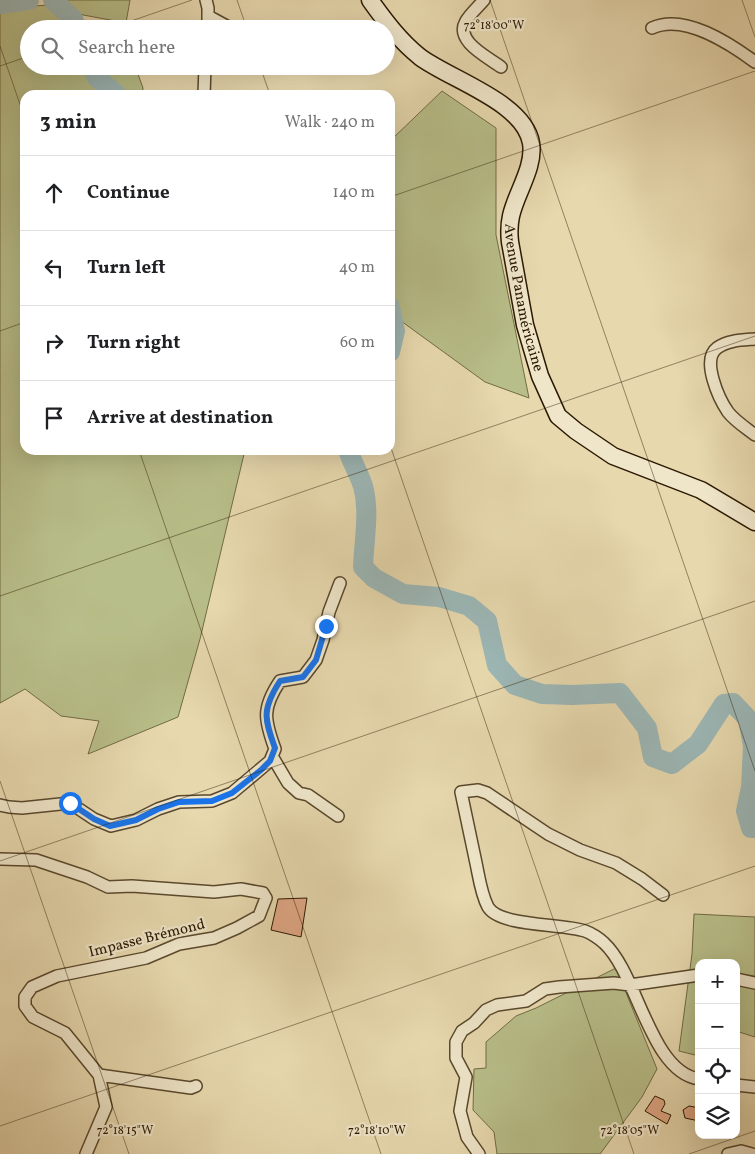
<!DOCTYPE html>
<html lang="en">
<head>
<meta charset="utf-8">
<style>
	:root { --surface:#fff; --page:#f2f2f2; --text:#202124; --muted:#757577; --line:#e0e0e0 }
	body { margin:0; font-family:Vollkorn,serif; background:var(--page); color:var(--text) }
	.controls { position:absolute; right:15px; bottom:15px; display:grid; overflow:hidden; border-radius:10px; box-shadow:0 5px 20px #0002 }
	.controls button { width:45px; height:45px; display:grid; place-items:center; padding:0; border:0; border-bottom:1px solid var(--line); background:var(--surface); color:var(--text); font:25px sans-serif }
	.stop { position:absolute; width:15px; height:15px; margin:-11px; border:4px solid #1a73e8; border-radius:50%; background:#fff }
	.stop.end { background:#1a73e8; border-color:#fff; box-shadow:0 1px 5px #0008 }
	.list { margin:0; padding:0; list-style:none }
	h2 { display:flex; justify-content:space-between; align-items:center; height:65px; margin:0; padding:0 20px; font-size:21px }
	h2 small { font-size:16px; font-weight:400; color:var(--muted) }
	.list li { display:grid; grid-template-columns:32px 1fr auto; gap:15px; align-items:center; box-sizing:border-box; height:75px; padding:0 20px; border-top:1px solid var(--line) }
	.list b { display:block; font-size:19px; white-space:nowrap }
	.list em { font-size:16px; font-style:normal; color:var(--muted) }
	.icon { flex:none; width:28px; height:28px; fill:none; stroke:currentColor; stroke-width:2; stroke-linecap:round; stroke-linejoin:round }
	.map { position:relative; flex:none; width:755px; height:1154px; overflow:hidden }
	.search { position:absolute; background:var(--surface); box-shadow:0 5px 20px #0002; left:20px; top:20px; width:375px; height:55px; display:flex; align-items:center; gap:12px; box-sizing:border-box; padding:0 18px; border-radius:28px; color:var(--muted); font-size:19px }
	.panel { position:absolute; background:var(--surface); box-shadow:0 5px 20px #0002; left:20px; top:90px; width:375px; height:365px; border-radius:15px }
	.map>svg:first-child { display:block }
	.green { fill:#b8be89; stroke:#716b44 }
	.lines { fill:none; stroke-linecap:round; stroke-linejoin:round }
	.river { stroke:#9cb7b6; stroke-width:20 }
	.building { fill:#e0a785; stroke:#2a1800 }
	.street-casing { stroke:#59482c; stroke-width:14 }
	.secondary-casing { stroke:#2a1800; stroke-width:19 }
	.street { stroke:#efe6ca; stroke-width:11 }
	.secondary { stroke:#efe6ca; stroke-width:16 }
	.route { stroke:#1a73e8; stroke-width:6 }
	.ticks { fill:none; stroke:#2a1800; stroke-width:1; stroke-opacity:0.45 }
	.labels { text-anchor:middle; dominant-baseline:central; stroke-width:4.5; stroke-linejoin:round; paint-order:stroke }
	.street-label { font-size:15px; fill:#2a1800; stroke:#efe6ca }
	.ticks-label { font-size:12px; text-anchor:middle; fill:#2a1800; stroke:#efe6ca; stroke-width:4.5; stroke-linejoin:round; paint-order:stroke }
</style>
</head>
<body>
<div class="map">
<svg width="755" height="1154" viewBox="0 0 755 1154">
	<rect width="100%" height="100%" fill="#e7d8ae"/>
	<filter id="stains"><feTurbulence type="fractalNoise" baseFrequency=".004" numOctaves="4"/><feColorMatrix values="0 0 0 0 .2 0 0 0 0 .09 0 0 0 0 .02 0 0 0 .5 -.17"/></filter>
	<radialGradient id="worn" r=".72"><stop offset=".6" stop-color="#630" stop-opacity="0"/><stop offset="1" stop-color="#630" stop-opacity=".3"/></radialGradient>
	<path class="green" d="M62,0H130L126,23L78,14Z
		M49,5L75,27L81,29H29V66H135L143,88L142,95H25V450H245L200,639L178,717L88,754L99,721L61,716L25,689L0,703V10L5,8Z
		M442,91L496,128V235L529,398L485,382L390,313V141Z
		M694,914L755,917V1037L736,1031V963H699V1056L679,1051L692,954Z
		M616,968L657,1069L642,1097L600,1154H497L494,1132L473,1110L474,1069L486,1068V1042L516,1016L536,1008Z"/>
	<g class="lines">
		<path class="river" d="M53,0L73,19L77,29
			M0,4L29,0
			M92,66L97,78L117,95
			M390,307L395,331L390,352
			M348,450C352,462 359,474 363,486C370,512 364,540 363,567L374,578L403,594L439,597L469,606L487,621L497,665L515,685L542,694L572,695L620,693L647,728L653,757L672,764L698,744L724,704L733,703L748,719L753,746L751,787L746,811L751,828H755"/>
	</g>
	<path class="building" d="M307,898L301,937L271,930L278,899Z
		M655,1096L664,1100L665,1104L661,1111L671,1115L667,1124L645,1111Z
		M689,1106L699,1108V1121L685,1118L683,1110Z"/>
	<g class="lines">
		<g class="street-casing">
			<path id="street" d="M206,0L208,8V29
				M484,0C478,7 470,14 466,21C454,41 488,57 501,67
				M208,16L232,29
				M652,28C684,13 729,43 755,62
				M204,95L205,66
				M755,339C743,340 728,340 717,348C701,360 719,399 728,412C735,421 746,428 755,435
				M272,756L288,783L299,793L308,795L338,816
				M0,805L9,807L22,808L70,803L94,819L111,826L136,820L158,809L179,802L212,801L232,793L270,761L275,749C264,719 262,708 280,681L303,677L316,660L323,640L329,612L340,583
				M0,859L36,860L87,877L108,887L132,886L214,892L241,889L263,893L266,898L259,916L237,928L214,938L179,944L146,958L57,976L32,987L25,997V1006L33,1017L65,1033L99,1075L106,1107L86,1154
				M663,895L642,879L616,863L580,850L548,834L487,793L478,790L461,792C466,815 471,839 476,863C479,877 481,894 488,907C500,927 562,923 585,931C591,933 600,939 604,943C638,974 650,1072 699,1079
				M736,979L755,983
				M99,1075L191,1088L196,1086
				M736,1085L755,1087
				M479,1154L467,1137L460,1111L466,1077L456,1058V1042L462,1031L474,1023L486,1010L497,1005L526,1001L545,989L559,987L614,983L630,985L699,975
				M728,1154L741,1151L752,1154"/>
		</g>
		<g class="secondary-casing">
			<g id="secondary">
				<path id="s1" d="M370,0C385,21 400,41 420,57C451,80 524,102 531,143C535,167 516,193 511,216C509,225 509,233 510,242L525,325L540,376L558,416L576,431L613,456L701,490L755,522"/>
			</g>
		</g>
		<use href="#street" class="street"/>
		<use href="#secondary" class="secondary"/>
	</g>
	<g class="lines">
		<path class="route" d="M70,803L94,819L110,826L136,820L158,809L179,802L212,801L232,793L261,770L270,761L275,748C264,718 262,709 280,681L303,677L316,660L326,626"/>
	</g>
	<path class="ticks" d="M237,0L247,29M490,0L755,771M742,0L755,37M108,29L192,0M0,46L25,119M0,66L29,56M260,66L270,95M390,197L755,71M0,331L25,322M390,445L634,1154M139,450L381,1154M0,596L755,336M0,781L129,1154M0,861L755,601M0,1126L755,866M689,1154L755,1131"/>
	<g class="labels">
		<g class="street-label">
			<text stroke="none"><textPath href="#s1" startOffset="380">Avenue Panaméricaine</textPath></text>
			<text transform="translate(147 939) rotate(-14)">Impasse Brémond</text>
		</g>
	</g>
	<g class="ticks-label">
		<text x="494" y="29">72°18'00"W</text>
		<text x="125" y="1134">72°18'15"W</text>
		<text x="377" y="1134">72°18'10"W</text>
		<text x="630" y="1134">72°18'05"W</text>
	</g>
	<rect width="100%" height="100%" filter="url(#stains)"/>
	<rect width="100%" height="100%" fill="url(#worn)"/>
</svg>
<div class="controls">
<button>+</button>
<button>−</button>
<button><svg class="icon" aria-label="locate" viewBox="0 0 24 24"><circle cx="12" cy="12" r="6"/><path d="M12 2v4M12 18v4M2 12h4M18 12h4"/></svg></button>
<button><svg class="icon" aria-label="layers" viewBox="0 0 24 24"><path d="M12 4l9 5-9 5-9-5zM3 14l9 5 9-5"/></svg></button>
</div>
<div class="stop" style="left:70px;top:803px"></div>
<div class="stop end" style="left:326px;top:626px"></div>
<div class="search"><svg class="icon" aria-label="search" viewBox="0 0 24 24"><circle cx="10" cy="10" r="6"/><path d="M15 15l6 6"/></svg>Search here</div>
<section class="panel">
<h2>3 min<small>Walk · 240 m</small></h2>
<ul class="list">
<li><svg class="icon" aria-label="ahead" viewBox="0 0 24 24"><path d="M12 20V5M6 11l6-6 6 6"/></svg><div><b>Continue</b></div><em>140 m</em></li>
<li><svg class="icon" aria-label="left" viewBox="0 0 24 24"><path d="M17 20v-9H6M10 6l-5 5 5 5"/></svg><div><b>Turn left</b></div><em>40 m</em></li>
<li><svg class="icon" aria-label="right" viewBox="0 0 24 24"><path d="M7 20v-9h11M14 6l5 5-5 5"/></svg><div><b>Turn right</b></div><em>60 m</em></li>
<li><svg class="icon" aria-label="arrive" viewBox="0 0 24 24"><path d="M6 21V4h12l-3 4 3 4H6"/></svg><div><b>Arrive at destination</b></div></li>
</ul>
</section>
</div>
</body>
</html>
